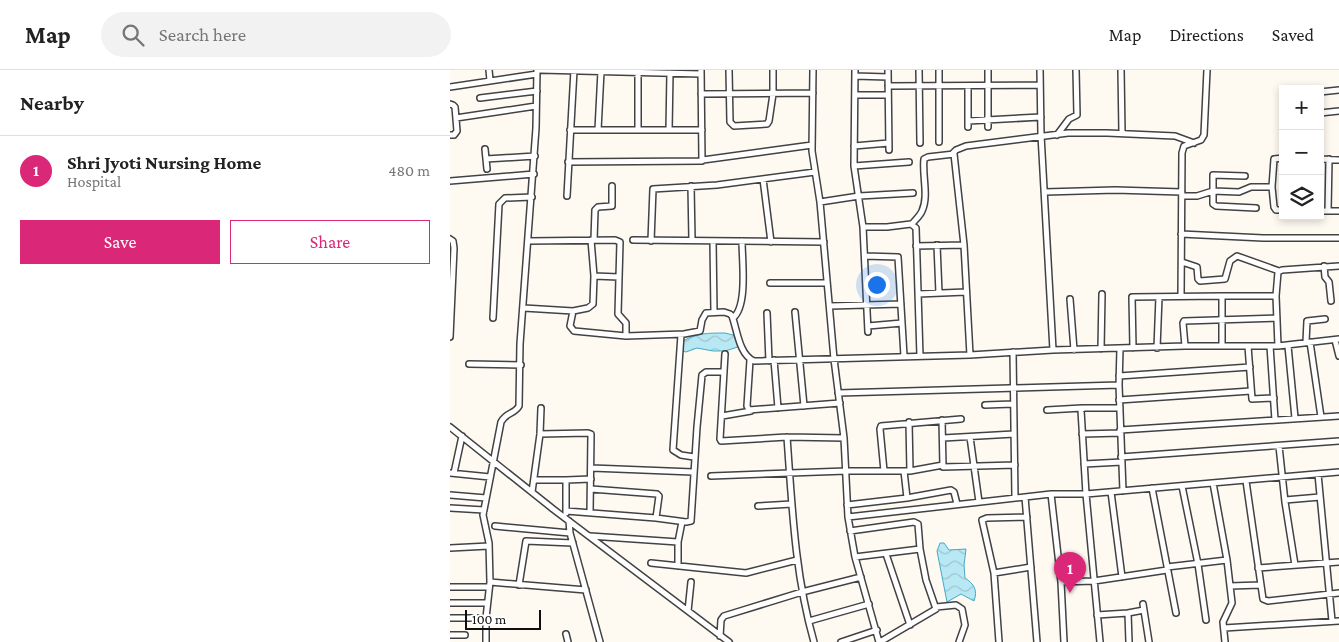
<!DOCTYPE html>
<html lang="en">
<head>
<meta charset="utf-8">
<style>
	:root { --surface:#fff; --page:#f2f2f2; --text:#222; --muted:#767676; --line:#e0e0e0; --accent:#db2777 }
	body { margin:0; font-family:"Crimson Pro",serif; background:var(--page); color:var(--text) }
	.controls { position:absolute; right:15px; top:15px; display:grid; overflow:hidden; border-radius:0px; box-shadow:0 2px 8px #0003 }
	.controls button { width:45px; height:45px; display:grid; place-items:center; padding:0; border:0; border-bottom:1px solid var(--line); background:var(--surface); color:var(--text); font:25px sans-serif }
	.scale { position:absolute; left:15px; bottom:12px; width:76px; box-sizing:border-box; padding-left:5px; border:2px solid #0f0f0f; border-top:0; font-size:14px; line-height:18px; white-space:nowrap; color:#0f0f0f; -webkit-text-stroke:4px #fff; paint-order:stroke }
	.you { position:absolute; left:426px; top:214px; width:18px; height:18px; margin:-12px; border:4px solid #fff; border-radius:50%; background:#1a73e8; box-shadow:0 0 0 8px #1a73e833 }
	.badge { display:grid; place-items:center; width:32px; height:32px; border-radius:50%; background:var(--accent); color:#fff; font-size:16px; font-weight:700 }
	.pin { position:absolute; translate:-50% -41px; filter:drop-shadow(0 1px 2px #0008) }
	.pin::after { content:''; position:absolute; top:26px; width:18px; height:15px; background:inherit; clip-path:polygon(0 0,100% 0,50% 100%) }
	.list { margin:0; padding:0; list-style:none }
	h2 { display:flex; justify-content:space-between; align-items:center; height:65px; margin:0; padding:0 20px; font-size:21px }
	h2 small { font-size:16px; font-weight:400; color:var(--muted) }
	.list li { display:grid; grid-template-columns:32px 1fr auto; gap:15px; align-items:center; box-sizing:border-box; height:70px; padding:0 20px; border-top:1px solid var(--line) }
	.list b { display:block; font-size:19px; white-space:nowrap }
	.list p { margin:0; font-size:16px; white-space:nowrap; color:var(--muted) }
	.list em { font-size:16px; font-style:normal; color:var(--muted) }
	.actions { display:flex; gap:10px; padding:15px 20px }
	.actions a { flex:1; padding:11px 0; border:1px solid var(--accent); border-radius:0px; text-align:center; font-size:18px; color:var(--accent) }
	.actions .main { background:var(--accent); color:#fff }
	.icon { flex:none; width:28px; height:28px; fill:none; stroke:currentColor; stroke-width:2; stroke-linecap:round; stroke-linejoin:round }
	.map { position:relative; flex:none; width:889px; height:572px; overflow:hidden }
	header { display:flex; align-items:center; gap:30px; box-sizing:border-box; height:70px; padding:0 25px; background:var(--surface); border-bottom:1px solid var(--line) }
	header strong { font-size:24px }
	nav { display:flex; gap:28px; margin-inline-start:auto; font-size:18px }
	.search { width:350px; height:45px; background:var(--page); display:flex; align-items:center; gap:12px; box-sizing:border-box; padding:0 18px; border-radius:28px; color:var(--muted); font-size:19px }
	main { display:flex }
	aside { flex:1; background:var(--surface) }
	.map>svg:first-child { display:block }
	.water { fill:url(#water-waves); stroke:#42abc8 }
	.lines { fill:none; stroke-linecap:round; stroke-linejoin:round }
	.minor-casing { stroke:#424242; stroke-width:8 }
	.minor { stroke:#fff; stroke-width:5 }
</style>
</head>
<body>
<header>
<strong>Map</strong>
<div class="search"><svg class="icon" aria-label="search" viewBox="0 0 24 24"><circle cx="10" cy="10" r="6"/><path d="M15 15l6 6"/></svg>Search here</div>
<nav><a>Map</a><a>Directions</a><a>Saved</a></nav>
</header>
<main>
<aside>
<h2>Nearby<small></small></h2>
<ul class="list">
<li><span class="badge">1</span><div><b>Shri Jyoti Nursing Home</b><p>Hospital</p></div><em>480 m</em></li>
</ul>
<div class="actions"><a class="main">Save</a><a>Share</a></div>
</aside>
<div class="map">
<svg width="889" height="572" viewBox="0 0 889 572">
	<defs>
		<pattern id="water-waves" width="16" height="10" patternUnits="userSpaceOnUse" patternTransform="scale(1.25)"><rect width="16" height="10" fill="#b8e8f4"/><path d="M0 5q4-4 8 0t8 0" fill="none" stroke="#9dc6d0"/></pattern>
	</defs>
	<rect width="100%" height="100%" fill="#fefaf2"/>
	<path class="water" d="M275,263L283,265L288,269V277L275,281H263L247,278L236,282L233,281L231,276L233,271C246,263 260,263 275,263Z
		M490,473H494L499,480L516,479L514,495L515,508C524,514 528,520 524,531L511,524L497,532L487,481Z"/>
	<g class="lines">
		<g class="minor-casing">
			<path id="minor" d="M39,0L40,10
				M90,0L251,4
				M279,0L280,52L284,56L317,54L319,51L323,24V0
				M363,0L362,81L370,132L384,289L394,368L398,447L405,487L429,572
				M405,0L404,96L413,157L418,262
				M438,0L439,80
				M469,0L470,73
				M489,0V72
				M590,0L591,65L603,280
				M671,0L672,63
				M188,2V60
				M405,6L438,7
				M438,16L590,15
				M518,16V57
				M0,17L87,4
				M870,22L889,20
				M251,24L363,23
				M405,25H438
				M30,28L87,21
				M0,34L3,35L5,37L7,61L4,65H0
				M870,43L889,41
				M6,48L86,36
				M518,51L591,47
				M538,57V0
				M120,60H252
				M148,60L151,1
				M219,60L220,3
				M607,65L619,49L627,45L626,0
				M404,76L439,73
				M35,79L37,99
				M502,84L506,80L516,76L618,63H657L725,66L744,73
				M833,88L824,89L822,117L824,137L826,140H833
				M36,89L85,86
				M870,89L889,90
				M253,90L362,75
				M118,92L252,91L251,0
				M404,96L459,92
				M795,106L763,105V134L766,136L806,138
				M313,109L321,172
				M0,111L84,104
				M241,116L242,170
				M595,122L665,120L732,122
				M117,126L124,0
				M732,126H747L763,121L789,122L801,117H822
				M370,132L409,126L463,123
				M870,141H889
				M878,141L879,89
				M462,154C465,150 470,146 472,141C479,126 472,106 474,89L478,87L504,84L514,175L520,285
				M413,157H437L461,154L466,158L470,286
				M731,164L813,168H889
				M0,169L3,171L4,178L0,267
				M141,170L144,206L143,234L138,238L123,241L120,256L124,261L176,266L234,264L250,261L252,250L256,243L274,242L280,244L282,246C287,259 289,285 304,291L520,285L603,280L735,276H828L889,269
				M144,170L145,140L148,137L162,136V116
				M183,170L374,172
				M79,171L165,170L170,172L168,244L176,253V266
				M201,171L203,119L267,115L365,102
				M263,171L264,242
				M487,175L489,223
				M466,176L514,175
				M415,186L448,187L454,286
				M732,192L747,197L748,209L750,211L775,209L780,191L787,186L829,201
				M874,196L875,207L879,212L881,231
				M144,206L169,207
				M320,213H377
				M468,224L516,222
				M731,226L732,83L734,76L751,70L754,65L757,0
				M772,226H826
				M620,229L624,280
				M380,236L451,234
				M74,238L123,241
				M345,242L354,336
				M317,243L319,291
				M43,248L49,134L55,128L82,127
				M283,248C298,236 292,190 292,171
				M418,256L452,253
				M231,265L223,380L231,385L244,387
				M885,270L889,286
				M856,272L857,251L875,249
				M860,272L871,347
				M735,276L733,253L734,251L827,248
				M798,276L802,329L824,328
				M820,276L825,350
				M828,276L826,226L828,202L832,200L889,196
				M838,276L845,348
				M683,278L682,227L772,226V276
				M707,278L709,227
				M651,279L652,224
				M670,279L669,315L673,421
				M563,282L565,428
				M275,284L270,369L271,371L337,367L394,368
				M300,290L297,336L299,340L390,333
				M324,290L328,338
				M19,294L71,295
				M669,306L800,297
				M388,323L669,315
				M669,330L801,321
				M535,335L563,334
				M597,340L632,338
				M272,346L301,341
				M492,350L493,397L565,395
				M459,352L460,401
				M0,357L103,439L279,572
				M670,360L889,346
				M90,364L138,363L141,364L140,443
				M632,364L671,363
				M337,367C342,436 345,506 364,572
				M520,367L529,432
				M493,368L564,364
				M829,376L835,432L845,495
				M671,387L889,371
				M634,394L672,392
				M142,398L243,402
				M434,401L430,359L431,356L511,349
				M454,401L457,428
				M0,403L40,407
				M4,403L12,366
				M868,404L882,551
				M261,406L396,401H460L493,395
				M84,410H116V443
				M116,410L141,409
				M796,411L813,529L818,531L889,523
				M763,413L777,490L782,533L773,552L775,572
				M732,416L748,494L756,550
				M702,418L726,543
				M141,419L207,424L209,426L206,448
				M82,422L90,364L91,338
				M661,422L672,507
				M601,424L611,512L614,572
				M0,425L36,428
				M575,427L587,572
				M835,430L870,427
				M397,435L457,428L501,420L504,422L507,434
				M308,436L342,434
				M0,438L34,440
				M116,441L206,448L236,452L241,451L247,357L252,305L256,302H274
				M398,447L575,427L601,424H636L889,402
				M119,451L120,463L150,572
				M45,456L120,463
				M400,461L464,452L468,454L470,479L476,510L486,539L430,572
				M140,466L228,472
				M0,478L39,476
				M436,484L460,555
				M405,487L470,479
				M201,493L296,503L347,490
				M228,496V472L232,452
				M717,497L777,490
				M808,498L889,492
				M544,503L581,497
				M40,512L136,520
				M611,512L644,511L717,500
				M69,515L76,471L123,473
				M780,516L810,515
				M0,517H39
				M0,533H37
				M693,534L699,572
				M486,537L506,535L512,539L515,555L509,572
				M238,541L241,512
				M647,545L678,543
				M0,548H36
				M359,551L419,534
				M774,558L889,551
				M116,564L118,572
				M0,565H15
				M270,566L271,550L274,546L352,522L411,507
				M36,572V548L40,512L39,473L33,445L51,352C56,342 65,344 69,336L70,274L86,58L87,0
				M391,572L427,560
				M549,572L544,503L532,450L537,448L577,447
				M650,572L636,424L631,340L634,338H670
				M679,572L678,543L694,540"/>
		</g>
		<use href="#minor" class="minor"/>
	</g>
</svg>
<div class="controls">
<button>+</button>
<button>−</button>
<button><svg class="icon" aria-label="layers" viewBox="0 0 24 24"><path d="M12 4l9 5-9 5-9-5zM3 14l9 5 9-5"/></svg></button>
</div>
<div class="scale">100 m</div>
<div class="you"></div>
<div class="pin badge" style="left:620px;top:523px">1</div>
</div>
</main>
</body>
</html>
